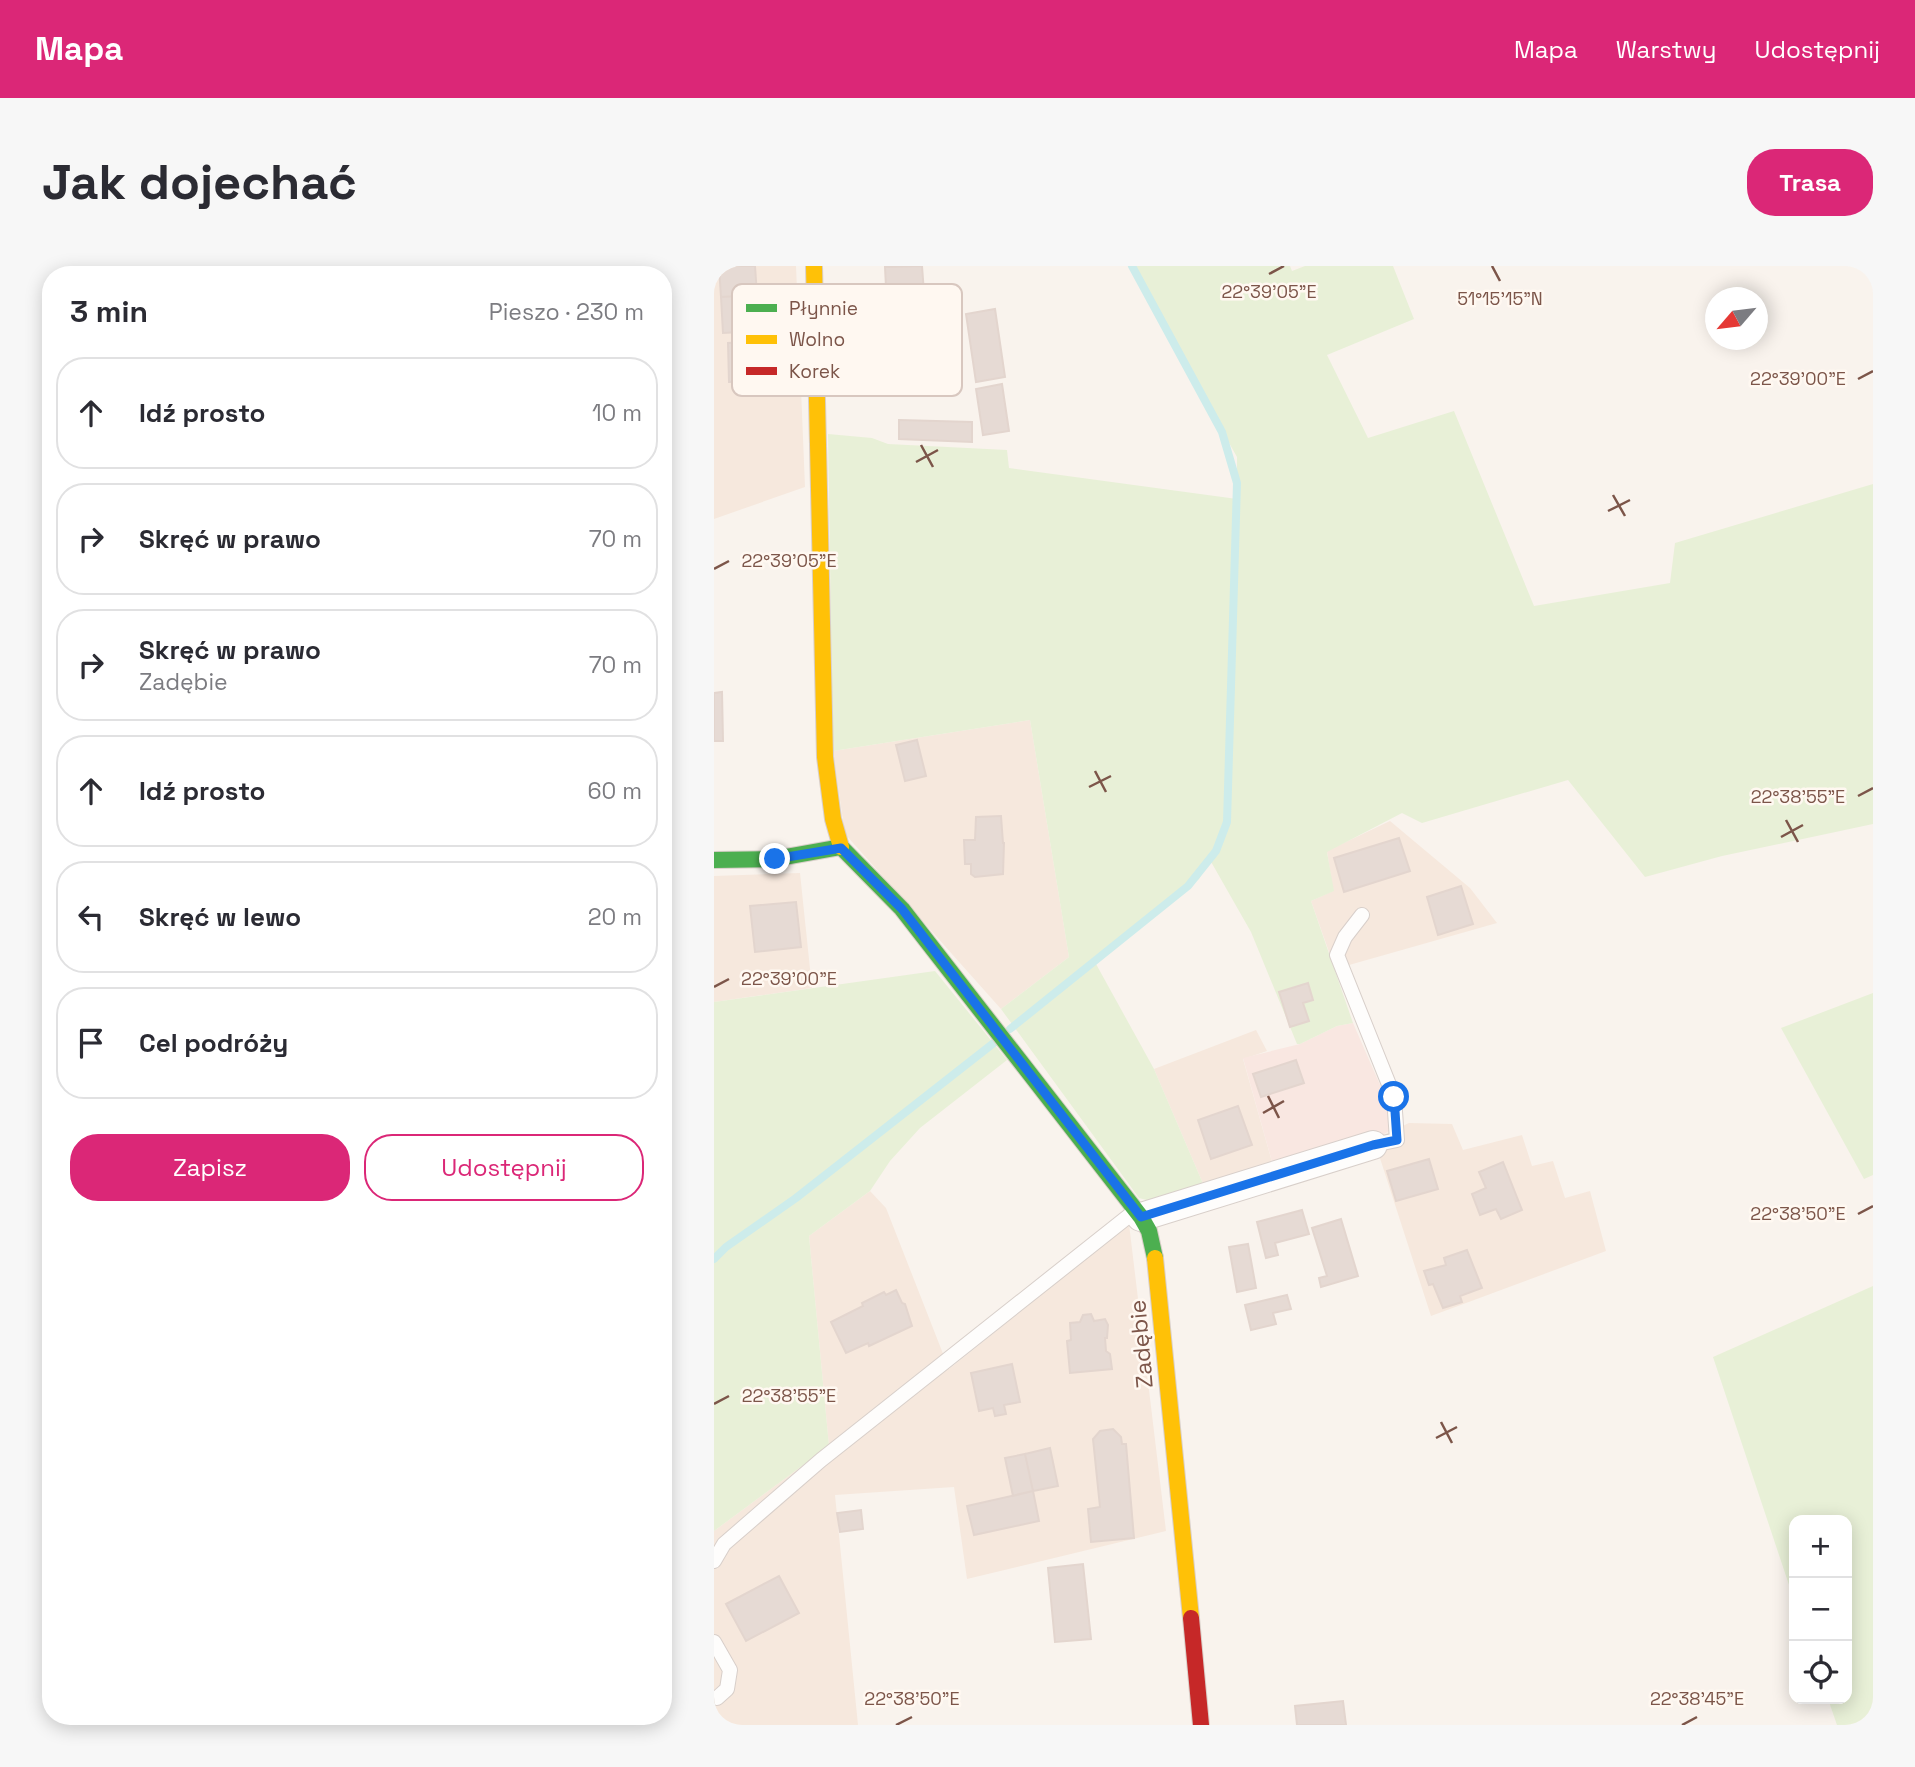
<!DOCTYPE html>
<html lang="pl">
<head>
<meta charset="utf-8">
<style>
	:root { --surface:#fff; --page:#f7f7f7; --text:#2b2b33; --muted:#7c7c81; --line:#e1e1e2; --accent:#db2777 }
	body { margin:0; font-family:"Space Grotesk",sans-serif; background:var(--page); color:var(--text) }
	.controls { position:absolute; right:21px; bottom:21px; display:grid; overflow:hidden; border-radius:14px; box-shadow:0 4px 18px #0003 }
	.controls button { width:63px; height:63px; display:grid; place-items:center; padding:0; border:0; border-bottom:2px solid var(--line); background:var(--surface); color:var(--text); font:35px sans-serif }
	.compass { position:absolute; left:991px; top:21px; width:63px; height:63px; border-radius:50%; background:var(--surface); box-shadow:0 4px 18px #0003; rotate:242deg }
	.stop { position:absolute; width:21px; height:21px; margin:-16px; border:5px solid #1a73e8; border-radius:50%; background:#fff }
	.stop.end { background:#1a73e8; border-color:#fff; box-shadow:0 2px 7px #0008 }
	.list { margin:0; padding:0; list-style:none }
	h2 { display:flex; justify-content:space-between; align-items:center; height:91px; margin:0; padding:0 28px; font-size:30px }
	h2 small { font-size:23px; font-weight:400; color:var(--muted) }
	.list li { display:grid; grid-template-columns:46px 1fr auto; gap:21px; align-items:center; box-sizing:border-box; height:112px; margin:0 14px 14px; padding:0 14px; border:2px solid var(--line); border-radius:28px }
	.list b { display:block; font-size:26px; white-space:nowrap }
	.list p { margin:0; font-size:23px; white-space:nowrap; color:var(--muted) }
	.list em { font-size:23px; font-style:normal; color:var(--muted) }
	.actions { display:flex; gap:14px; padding:21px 28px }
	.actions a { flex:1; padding:16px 0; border:2px solid var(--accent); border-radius:28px; text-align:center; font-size:24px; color:var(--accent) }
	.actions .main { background:var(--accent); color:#fff }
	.icon { flex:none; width:38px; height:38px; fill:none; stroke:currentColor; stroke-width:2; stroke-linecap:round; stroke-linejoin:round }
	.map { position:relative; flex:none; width:1159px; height:1459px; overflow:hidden; border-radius:28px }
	header { display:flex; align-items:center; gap:42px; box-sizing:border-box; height:98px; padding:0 35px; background:var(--accent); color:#fff }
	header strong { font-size:33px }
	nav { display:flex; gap:38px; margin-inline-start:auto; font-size:24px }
	.intro { display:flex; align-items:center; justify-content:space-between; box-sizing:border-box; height:168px; padding:0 42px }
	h1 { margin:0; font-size:49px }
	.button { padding:18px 32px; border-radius:28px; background:var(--accent); color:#fff; font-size:24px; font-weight:700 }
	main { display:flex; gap:42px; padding:0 42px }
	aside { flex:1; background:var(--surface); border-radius:28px; box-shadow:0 4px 18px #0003 }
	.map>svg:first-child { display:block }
	.residential { fill:#f6e8dd }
	.commercial { fill:#f9e7e1 }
	.green { fill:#e8f0d7 }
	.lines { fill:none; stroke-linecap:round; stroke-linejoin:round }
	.stream { stroke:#cdeceb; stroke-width:8 }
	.building { fill:#e6dad4; stroke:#e3d5ce; stroke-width:2 }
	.lane-casing { stroke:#d8cfca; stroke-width:16 }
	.street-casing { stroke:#d8cfca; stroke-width:30 }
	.fast-casing { stroke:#d9cfc9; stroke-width:18 }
	.slow-casing { stroke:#d9cfc9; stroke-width:18 }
	.jam-casing { stroke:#d9cfc9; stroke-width:18 }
	.lane { stroke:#fefdfc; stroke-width:14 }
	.street { stroke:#fefdfc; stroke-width:28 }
	.fast { stroke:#4caf50; stroke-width:16 }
	.slow { stroke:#ffc107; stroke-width:16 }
	.jam { stroke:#c62828; stroke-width:16 }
	.route { stroke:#1a73e8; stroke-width:9 }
	.ticks { fill:none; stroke:#7c5549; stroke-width:2.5 }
	.labels { text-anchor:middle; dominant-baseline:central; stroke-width:5; stroke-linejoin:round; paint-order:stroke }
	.street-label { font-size:23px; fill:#7c5549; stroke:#fff8f1 }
	.key { fill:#fff8f1; stroke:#d8c7bf; stroke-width:2 }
	.key-label { font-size:19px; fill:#7c5549 }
	.ticks-label { font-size:18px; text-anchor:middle; fill:#7c5549; stroke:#fff8f1; stroke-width:5; stroke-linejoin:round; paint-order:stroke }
</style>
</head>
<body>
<header>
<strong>Mapa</strong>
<nav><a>Mapa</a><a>Warstwy</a><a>Udostępnij</a></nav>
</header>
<div class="intro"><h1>Jak dojechać</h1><a class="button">Trasa</a></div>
<main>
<aside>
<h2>3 min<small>Pieszo · 230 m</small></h2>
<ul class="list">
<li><svg class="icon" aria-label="ahead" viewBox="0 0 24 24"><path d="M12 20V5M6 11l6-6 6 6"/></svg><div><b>Idź prosto</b></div><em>10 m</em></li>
<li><svg class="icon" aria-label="right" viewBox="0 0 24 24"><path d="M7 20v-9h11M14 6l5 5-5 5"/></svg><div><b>Skręć w prawo</b></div><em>70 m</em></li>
<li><svg class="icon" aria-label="right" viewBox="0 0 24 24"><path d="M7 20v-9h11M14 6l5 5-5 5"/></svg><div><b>Skręć w prawo</b><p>Zadębie</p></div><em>70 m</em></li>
<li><svg class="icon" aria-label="ahead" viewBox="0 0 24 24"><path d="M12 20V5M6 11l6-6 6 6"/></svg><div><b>Idź prosto</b></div><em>60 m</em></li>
<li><svg class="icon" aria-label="left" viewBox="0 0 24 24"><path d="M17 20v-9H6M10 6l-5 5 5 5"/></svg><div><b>Skręć w lewo</b></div><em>20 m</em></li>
<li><svg class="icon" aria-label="arrive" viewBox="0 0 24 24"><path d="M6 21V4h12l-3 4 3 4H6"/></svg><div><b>Cel podróży</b></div></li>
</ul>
<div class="actions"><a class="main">Zapisz</a><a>Udostępnij</a></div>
</aside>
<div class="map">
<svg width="1159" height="1459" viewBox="0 0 1159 1459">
	<rect width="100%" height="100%" fill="#f9f3ed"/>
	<path class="residential" d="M0,0H82L91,221L0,253Z
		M316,454L355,691L287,743L131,568L119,485Z
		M676,555L756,622L783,657L621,703L597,635L619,625L613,585Z
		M86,607L98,722L0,736V610Z
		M542,764L553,785L529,793L560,903L490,920L440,803Z
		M695,857L738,858L749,884L808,869L818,900L839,895L851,932L876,925L892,985L717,1050L664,886L667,870Z
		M156,925L172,942L235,1103L415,958L452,1265L253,1313L240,1221L121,1229L144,1459H0V1265L115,1180L95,970Z"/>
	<path class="commercial" d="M639,757L673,835L675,865L667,870L560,903L529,792L586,778L623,760Z"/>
	<path class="green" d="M415,0H576L578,5L591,0H679L700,53L613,89L654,172L740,145L820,340L956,317L961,277L1159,218V558L1008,590L931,611L854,514L708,557L688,547L613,586L620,625L597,635L639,757L623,760L586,778H583L537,666L496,594L485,613L382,698L440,803L490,920L444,937L425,932L287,743L355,691L316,454L119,485L114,168L158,172L174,178L293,184L295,202L523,233V191Z
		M221,705L293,794L206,862L176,895L156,925L95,970L115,1180L0,1265V736Z
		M1159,727V909L1150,913L1067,762Z
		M1159,1020V1459H1123L1114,1433H1133V1254H1080V1334L999,1091Z"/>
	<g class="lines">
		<path class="stream" d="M296,763L474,620L502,585L513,556L523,217L508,166L418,0
			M0,993L12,981L82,932L281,776"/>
	</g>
	<path class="building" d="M5,0H41L43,29L7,31Z
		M208,0L211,40H205V48L192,49V41L173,42L171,1Z
		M43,29L45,65L9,67L7,31Z
		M281,43L291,111L262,116L252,48Z
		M55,75L57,115L15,116L14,77Z
		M288,118L295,165L269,169L262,123Z
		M185,154L258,156V176L185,173Z
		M8,426L9,475H0V427Z
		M203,474L212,510L191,515L182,479Z
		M287,550L289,577H290L289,608L261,611L257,608V598H251L250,574H261L262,551Z
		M685,572L696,605L630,626L620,592Z
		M747,620L759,658L724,669L713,631Z
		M82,636L87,681L41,686L36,640Z
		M594,717L599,734L589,737L595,755L576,761L565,726Z
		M582,794L590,817L547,831L539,808Z
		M524,840L538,879L497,893L484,854Z
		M715,893L724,923L682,935L673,905Z
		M789,896L808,944L787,953L782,943L766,949L758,928L772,922L765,906Z
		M588,944L595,968L561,977L564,989L552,992L543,956Z
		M627,953L644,1010L607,1021L605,1012L613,1010L598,962Z
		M534,978L542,1022L523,1026L515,981Z
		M753,984L768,1022L746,1030L748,1036L729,1042L719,1018L715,1019L710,1005L732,999L730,992Z
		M182,1024L188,1037L191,1038L198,1060L155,1080L154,1077L132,1087L117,1056L149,1040L148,1037L170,1026L172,1029Z
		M573,1029L577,1043L559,1047L562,1058L537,1064L531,1039Z
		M377,1048L380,1055L391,1053L394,1059L393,1072H391L392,1085L396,1088L398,1103L356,1107L353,1075L357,1074L356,1057L366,1056L369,1049Z
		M298,1098L306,1136L290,1139L292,1148L281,1150L279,1142L265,1145L257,1107Z
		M399,1163L407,1171L408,1178H412L420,1272L377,1276L374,1243L386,1241L379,1173L386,1165Z
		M336,1182L344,1220L319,1225L311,1188Z
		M311,1188L319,1225L299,1230L291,1192Z
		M319,1225L325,1255L260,1269L253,1240Z
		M147,1244L149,1263L126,1266L123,1247Z
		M369,1298L377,1373L341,1376L334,1302Z
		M65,1310L85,1347L32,1375L12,1338Z
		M629,1435L632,1459H583L581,1440Z"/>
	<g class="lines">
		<g class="lane-casing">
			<path id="lane" d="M648,649L631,671L623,689L680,831L683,874L659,879
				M0,1295L10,1278L107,1194L421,945
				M0,1376L16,1404L13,1423L3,1432"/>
		</g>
		<g class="street-casing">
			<path id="street" d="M427,951L659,879"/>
		</g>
		<g class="fast-casing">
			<path id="fast" d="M0,594L60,593L127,581L188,643L427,951L435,965L441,992"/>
		</g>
		<g class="slow-casing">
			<path id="slow" d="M100,0L111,491L119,553L127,581
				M441,992L477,1352"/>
		</g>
		<g class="jam-casing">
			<path id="jam" d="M477,1352L487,1459"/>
		</g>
		<use href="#lane" class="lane"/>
		<use href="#street" class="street"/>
		<use href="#fast" class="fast"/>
		<use href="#slow" class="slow"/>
		<use href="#jam" class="jam"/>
	</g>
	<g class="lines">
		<path class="route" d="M61,593L127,582L188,643L427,951L659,879L683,874L680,831"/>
	</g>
	<path class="ticks" d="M778,0L786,15M555,8L570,0M1144,113L1159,105M207,179L219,201M202,196L224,184M899,229L911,250M894,245L916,234M0,303L15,295M381,505L392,526M375,521L397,510M1144,530L1159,522M1072,554L1084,576M1067,571L1089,559M0,721L15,713M554,830L565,852M549,847L570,835M1144,948L1159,940M0,1138L15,1130M727,1156L738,1177M722,1172L743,1161M182,1459L198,1451M968,1459L983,1451"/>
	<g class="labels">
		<g class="street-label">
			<text transform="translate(427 1078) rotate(-95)">Zadębie</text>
		</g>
	</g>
	<rect x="18" y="18" width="230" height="112" rx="10" class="key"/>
	<rect x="32" y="38" width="31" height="8" fill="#4caf50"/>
	<rect x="32" y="69" width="31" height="9" fill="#ffc107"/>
	<rect x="32" y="101" width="31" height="8" fill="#c62828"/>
	<g class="key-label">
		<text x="75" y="49">Płynnie</text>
		<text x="75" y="80">Wolno</text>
		<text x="75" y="112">Korek</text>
	</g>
	<g class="ticks-label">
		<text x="555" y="32">22°39'05"E</text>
		<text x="786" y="39">51°15'15"N</text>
		<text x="1084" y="119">22°39'00"E</text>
		<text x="75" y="301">22°39'05"E</text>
		<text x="1084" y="537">22°38'55"E</text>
		<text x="75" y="719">22°39'00"E</text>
		<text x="1084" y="954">22°38'50"E</text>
		<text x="75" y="1136">22°38'55"E</text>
		<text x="198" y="1439">22°38'50"E</text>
		<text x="983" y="1439">22°38'45"E</text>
	</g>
</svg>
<div class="controls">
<button>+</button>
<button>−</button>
<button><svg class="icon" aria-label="locate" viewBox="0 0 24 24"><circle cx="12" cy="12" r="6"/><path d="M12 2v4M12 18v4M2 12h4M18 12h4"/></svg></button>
</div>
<svg class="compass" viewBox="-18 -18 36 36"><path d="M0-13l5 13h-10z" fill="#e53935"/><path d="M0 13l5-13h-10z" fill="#7c7c81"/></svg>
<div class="stop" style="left:680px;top:831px"></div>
<div class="stop end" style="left:61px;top:593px"></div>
</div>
</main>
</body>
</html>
